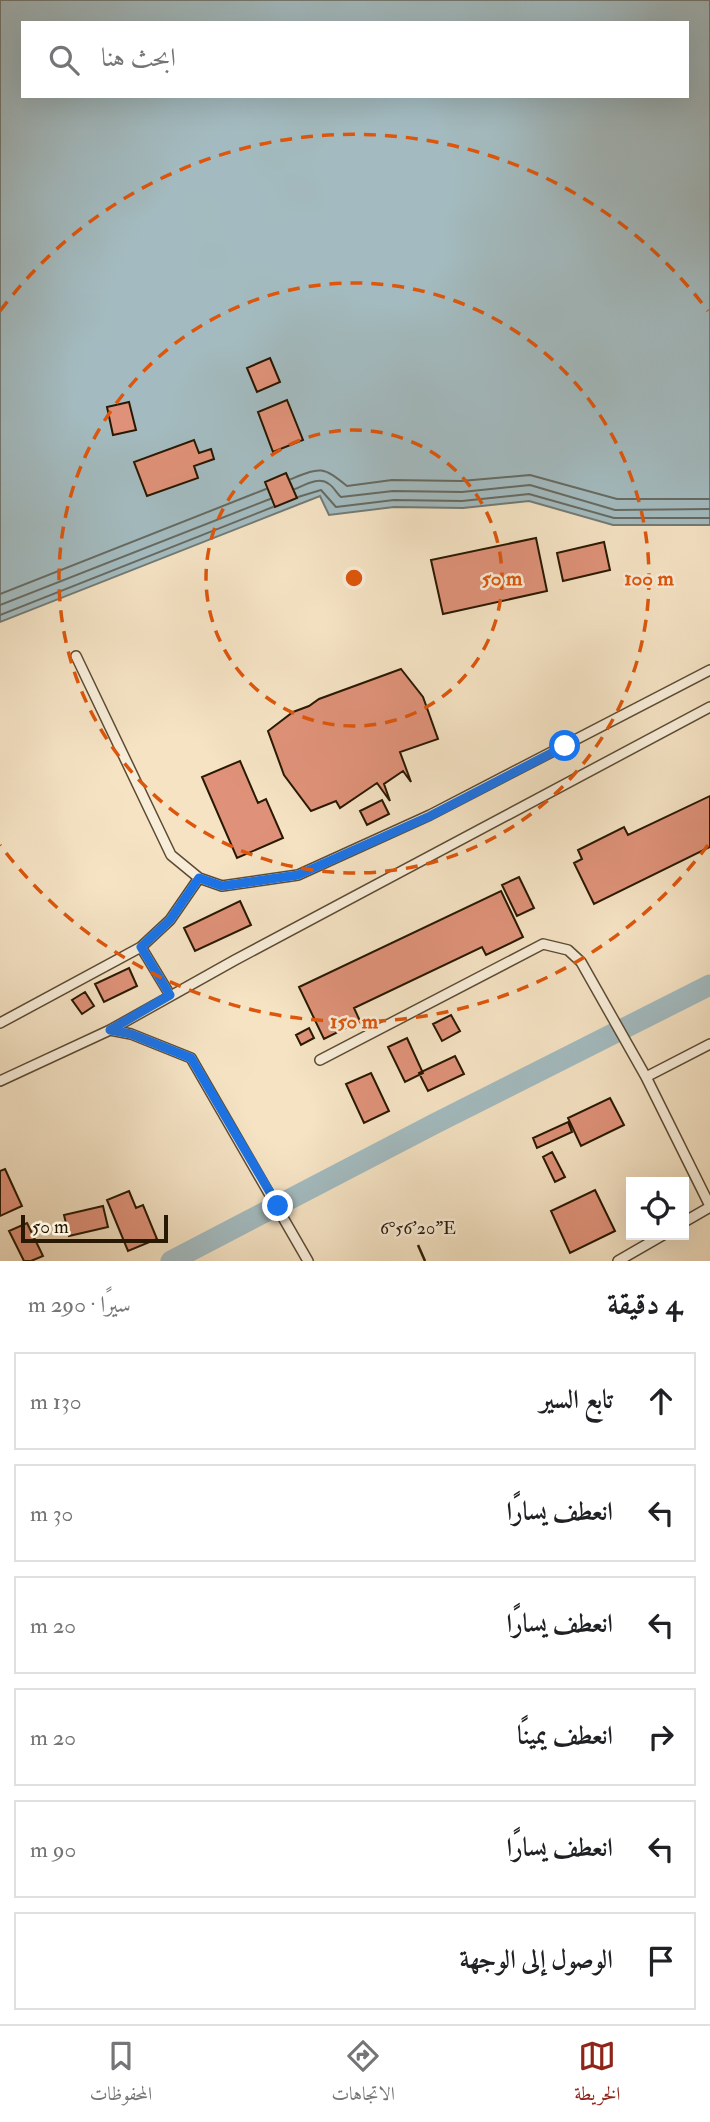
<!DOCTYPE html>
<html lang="ar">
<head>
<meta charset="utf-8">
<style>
	:root { --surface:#fff; --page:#f2f2f2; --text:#202124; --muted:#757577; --line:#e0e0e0; --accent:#8f2418 }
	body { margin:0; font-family:"IM FELL Double Pica",Amiri,serif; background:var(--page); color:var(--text); direction:rtl }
	.controls { position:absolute; right:21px; bottom:21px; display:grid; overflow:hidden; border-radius:0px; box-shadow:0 7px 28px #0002 }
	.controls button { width:63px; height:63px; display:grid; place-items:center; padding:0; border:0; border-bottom:2px solid var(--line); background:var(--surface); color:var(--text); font:35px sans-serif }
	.scale { position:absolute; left:21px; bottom:18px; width:147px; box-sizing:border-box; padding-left:7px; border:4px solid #291802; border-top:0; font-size:19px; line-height:24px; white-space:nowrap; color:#291802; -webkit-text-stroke:5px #f8edd9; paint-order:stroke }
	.stop { position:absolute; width:21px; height:21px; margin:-16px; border:5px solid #1a73e8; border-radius:50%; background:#fff }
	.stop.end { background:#1a73e8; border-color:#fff; box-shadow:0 2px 7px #0008 }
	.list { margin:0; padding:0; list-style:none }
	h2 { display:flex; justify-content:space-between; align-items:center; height:91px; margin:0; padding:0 28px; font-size:30px }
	h2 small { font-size:23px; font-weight:400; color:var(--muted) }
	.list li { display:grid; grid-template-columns:46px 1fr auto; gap:21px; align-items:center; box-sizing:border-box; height:98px; margin:0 14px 14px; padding:0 14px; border:2px solid var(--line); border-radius:0px }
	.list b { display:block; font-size:26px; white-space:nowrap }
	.list em { font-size:23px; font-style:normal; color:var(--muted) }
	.icon { flex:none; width:38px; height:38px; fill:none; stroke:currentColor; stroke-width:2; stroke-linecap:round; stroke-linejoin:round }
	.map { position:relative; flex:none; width:710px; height:1261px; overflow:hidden; direction:ltr }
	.search { position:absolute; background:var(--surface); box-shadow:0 7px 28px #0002; left:21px; right:21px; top:21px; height:77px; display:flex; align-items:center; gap:18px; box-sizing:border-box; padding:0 24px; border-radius:0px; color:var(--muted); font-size:26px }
	.sheet { height:763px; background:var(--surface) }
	nav { display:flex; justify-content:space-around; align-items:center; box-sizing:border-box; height:98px; border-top:2px solid var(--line); background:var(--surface); font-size:19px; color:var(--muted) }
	nav a { display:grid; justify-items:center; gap:4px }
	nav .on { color:var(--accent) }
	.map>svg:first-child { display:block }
	.water { fill:#a3bbc0; stroke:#727a74; stroke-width:2; fill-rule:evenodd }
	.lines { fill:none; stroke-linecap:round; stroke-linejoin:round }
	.shore { stroke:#666a61; stroke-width:2 }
	.canal { stroke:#a3bbc0; stroke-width:21 }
	.building { fill:#df9279; stroke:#291802; stroke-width:2 }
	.service-casing { stroke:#5c4b32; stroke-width:12 }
	.service { stroke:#f8edd9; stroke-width:9 }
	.route { stroke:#1a73e8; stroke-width:9 }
	.ticks { fill:none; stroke:#291802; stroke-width:2.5 }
	.ring { fill:none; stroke:#de560c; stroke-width:3.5; stroke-dasharray:12 9 }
	.ticks-label { font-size:18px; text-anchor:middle; fill:#291802; stroke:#f8edd9; stroke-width:5; stroke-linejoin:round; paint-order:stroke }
	.centre { fill:#de560c; stroke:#f8edd9; stroke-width:3.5 }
	.ring-label { font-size:21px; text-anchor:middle; font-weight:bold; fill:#de560c; stroke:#f8edd9; stroke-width:5; stroke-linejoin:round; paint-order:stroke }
</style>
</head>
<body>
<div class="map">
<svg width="710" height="1261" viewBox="0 0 710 1261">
	<rect width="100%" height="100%" fill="#f5e3c4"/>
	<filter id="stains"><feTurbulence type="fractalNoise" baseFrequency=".00286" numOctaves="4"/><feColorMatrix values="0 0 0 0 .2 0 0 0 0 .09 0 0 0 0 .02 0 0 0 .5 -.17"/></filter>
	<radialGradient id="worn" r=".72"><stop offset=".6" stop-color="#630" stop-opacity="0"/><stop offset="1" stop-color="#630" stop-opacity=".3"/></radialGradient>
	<path class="water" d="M0,0H710V525H613L529,501L463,508L394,507L329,515L320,496L0,622ZM23,23H687V96H23Z"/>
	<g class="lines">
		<path class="shore" d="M291,479C321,467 322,466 347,486L392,480L461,481L530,475L617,499H710
			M295,489C305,485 319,476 329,484C334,487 337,494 341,497L393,491L462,492L530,485L615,510L710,509
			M298,497L321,490L336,507L394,500L462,501L529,494L614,518H710
			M0,594L266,489
			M0,605L270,499
			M0,615L273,507"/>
		<path class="canal" d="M171,1261L436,1123L710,985"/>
	</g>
	<path class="building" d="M270,358L280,382L257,392L247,368Z
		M287,400L303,440L273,452L258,412Z
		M129,402L136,430L113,435L107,407Z
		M194,440L199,453L211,449L214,459L194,466L198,478L147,496L134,462Z
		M286,473L297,498L275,507L265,482Z
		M536,538L547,591L443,614L431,560Z
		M604,542L610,570L563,581L557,553Z
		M401,669L423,697L438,739L400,752L411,782L403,771L384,784L390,801L377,783L340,808L336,801L311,811L284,775L268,731L293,712L309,706L319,699Z
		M240,761L258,803L266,799L283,838L237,858L202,777Z
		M710,796V847L594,904L574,863L582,859L578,850L624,827L628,835Z
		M382,800L389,814L367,825L360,811Z
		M519,877L534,908L517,916L502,885Z
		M501,891L523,937L486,955L482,947L354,1008L360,1021L324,1039L299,987Z
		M240,901L251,925L195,951L184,928Z
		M129,968L137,986L104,1002L95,984Z
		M85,992L94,1006L82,1014L72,1000Z
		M451,1015L460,1031L442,1041L433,1024Z
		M309,1028L314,1038L301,1045L296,1035Z
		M407,1038L423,1073L405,1082L388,1047Z
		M455,1056L464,1074L428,1091L419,1073Z
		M371,1073L389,1111L364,1123L346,1084Z
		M610,1098L624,1125L581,1146L568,1118Z
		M568,1122L572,1132L537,1148L533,1138Z
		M552,1152L565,1177L555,1182L543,1157Z
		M5,1169L22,1206L0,1216V1171Z
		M595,1190L615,1231L570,1253L551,1211Z
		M129,1191L136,1208L143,1205L157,1239L128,1251L107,1200Z
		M103,1206L108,1227L69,1236L64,1215Z
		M27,1223L43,1256L31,1261H24L9,1231Z"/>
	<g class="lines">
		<g class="service-casing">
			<path id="service" d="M76,656L171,855L199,878L222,886L298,875L430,815L710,670
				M141,947L170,995
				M0,1023L141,947L170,920L199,878
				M110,1030L131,1034L191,1058L308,1261
				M320,1060L543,944L568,950L581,962L646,1077L710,1206
				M646,1077L710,1044
				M0,1081L110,1030L235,960L710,707
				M684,1222L710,1207
				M618,1261L663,1235"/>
		</g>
		<use href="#service" class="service"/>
	</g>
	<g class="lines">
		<path class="route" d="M278,1206L191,1058L131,1034L110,1030L170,995L141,947L170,920L199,878L222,886L298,875L430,816L565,746"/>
	</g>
	<path class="ticks" d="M418,1245L425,1261"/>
	<g class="ring">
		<circle cx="354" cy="578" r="148"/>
		<circle cx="354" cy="578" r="295"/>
		<path d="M708 845A443 443 0 0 1 0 845M0 311A443 443 0 0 1 708 311"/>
	</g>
	<g class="ticks-label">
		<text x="418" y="1234">6°56'20"E</text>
	</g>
	<circle cx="354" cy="578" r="10" class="centre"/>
	<g class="ring-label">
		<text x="502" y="585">50 m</text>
		<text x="649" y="585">100 m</text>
		<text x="354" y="1028">150 m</text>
	</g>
	<rect width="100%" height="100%" filter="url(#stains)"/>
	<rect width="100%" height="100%" fill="url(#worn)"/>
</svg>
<div class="controls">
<button><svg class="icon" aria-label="locate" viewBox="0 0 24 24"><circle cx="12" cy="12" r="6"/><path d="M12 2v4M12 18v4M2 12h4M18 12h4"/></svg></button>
</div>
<div class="scale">50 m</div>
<div class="stop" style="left:565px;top:746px"></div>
<div class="stop end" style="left:278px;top:1206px"></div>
<div class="search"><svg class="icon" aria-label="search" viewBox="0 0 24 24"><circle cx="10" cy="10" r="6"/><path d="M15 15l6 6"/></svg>ابحث هنا</div>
</div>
<section class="sheet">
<h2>4 دقيقة<small>سيرًا · 290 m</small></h2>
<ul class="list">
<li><svg class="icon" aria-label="ahead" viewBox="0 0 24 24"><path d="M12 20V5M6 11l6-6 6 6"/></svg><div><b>تابع السير</b></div><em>130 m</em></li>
<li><svg class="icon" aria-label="left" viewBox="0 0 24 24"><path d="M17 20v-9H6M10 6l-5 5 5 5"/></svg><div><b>انعطف يسارًا</b></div><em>30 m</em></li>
<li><svg class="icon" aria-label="left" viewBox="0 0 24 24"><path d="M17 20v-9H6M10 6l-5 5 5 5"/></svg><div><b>انعطف يسارًا</b></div><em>20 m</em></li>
<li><svg class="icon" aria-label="right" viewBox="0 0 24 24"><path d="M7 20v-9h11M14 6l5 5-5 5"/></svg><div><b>انعطف يمينًا</b></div><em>20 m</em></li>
<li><svg class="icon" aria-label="left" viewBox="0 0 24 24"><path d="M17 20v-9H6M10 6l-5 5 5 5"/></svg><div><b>انعطف يسارًا</b></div><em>90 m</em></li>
<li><svg class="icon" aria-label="arrive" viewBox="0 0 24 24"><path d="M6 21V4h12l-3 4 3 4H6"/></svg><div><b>الوصول إلى الوجهة</b></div></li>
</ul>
</section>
<nav>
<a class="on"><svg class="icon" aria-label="map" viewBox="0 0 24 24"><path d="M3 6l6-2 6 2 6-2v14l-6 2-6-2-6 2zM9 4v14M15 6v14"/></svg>الخريطة</a>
<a><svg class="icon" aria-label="directions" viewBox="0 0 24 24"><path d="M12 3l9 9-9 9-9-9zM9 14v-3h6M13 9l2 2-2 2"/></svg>الاتجاهات</a>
<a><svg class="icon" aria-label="saved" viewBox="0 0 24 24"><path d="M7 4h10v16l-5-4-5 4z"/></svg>المحفوظات</a>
</nav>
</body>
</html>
